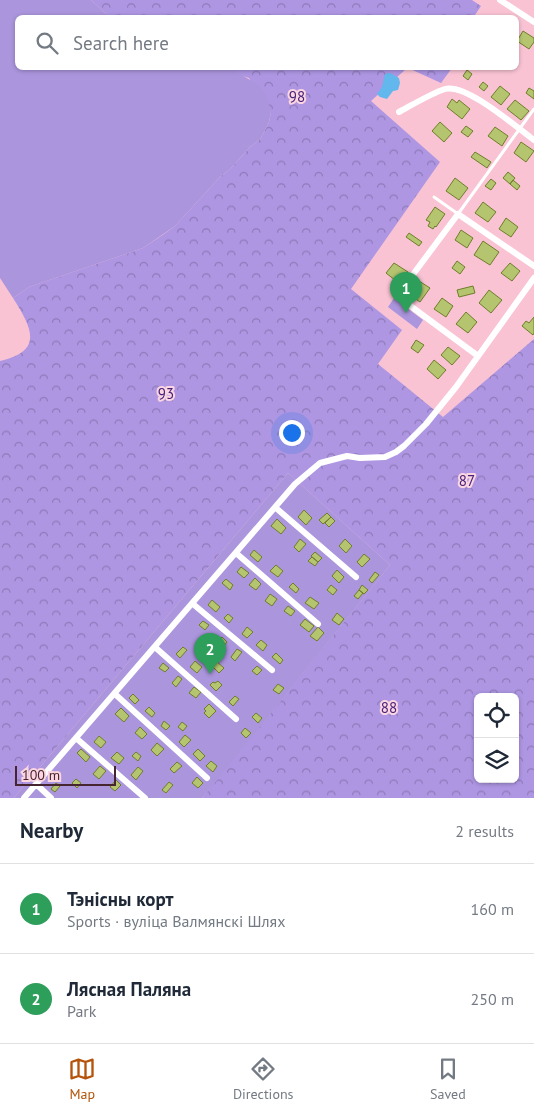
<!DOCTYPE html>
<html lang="en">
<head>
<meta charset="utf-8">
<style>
	:root { --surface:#fff; --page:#f2f2f3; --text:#1f2937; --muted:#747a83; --line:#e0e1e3; --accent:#b45309 }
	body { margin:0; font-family:"PT Sans",sans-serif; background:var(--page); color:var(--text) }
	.controls { position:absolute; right:15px; bottom:15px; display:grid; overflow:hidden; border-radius:8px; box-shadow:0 1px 4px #0004 }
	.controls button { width:45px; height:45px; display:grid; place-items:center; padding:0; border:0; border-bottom:1px solid var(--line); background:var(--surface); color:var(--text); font:25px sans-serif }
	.scale { position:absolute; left:15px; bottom:12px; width:101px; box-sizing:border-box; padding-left:5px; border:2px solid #462430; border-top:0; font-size:14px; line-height:18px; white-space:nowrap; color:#462430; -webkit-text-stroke:4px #fbd6e1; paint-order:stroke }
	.you { position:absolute; left:291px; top:432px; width:18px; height:18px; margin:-12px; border:4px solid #fff; border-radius:50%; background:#1a73e8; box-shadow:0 0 0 8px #1a73e833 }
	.badge { display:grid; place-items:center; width:32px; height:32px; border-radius:50%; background:var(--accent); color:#fff; font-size:16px; font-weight:700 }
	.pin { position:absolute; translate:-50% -41px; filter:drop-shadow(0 1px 2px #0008) }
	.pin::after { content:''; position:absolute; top:26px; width:18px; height:15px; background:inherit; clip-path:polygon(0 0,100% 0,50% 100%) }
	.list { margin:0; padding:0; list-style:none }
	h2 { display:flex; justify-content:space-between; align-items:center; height:65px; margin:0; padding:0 20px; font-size:21px }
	h2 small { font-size:16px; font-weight:400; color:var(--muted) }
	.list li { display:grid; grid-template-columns:32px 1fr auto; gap:15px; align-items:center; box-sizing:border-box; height:90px; padding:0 20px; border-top:1px solid var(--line) }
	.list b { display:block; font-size:19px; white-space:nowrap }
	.list p { margin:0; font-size:16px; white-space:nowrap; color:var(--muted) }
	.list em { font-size:16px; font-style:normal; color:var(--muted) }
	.icon { flex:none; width:28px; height:28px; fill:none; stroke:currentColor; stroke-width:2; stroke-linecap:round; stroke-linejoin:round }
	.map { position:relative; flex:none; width:534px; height:798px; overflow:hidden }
	.search { position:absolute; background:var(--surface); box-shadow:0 1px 4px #0004; left:15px; right:15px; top:15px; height:55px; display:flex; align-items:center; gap:12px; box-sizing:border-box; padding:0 18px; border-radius:8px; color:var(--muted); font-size:19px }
	.sheet { height:245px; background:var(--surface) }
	nav { display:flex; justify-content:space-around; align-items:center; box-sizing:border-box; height:70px; border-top:1px solid var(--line); background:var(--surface); font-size:14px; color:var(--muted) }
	nav a { display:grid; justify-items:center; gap:2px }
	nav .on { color:var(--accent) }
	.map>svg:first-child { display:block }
	.forest { fill:url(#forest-crowns); fill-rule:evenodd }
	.garden { fill:#ab95dd }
	.water { fill:#62b7ec }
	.building { fill:#b5c56f; stroke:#6f7d29 }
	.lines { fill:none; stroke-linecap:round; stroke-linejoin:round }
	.service { stroke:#fff; stroke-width:3 }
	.minor { stroke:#fff; stroke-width:6 }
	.labels { text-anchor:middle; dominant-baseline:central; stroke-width:4; stroke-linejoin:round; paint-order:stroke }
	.park-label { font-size:15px; fill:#47227b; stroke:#fbd6e1 }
</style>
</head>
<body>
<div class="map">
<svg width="534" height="798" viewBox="0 0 534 798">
	<defs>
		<pattern id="forest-crowns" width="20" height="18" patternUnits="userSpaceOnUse" patternTransform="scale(1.25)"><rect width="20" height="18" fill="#ae96e3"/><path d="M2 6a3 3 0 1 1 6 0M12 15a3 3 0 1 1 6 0" fill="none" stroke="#8f7ab8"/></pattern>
	</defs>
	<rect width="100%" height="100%" fill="#f9c3d4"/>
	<path class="forest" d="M91,0H472L481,6L473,18H114L105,13Z
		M229,68H407L371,101L440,162L351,289L402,330L378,364L443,417L534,339V798H202L390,565L288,473L14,798H0V361C44,351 32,328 13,298L29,287L143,248L164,234L175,226L219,178L231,168L250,147L261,138L269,122L271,112L249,78L239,75ZM478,697H515V779H478Z
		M408,68H452L441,83Z"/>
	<path class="garden" d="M0,0H91L105,13L114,17L18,18V68H229L259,85L267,98L271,112L269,122L261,138L250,147L231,168L219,178L175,226L143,248L29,287L13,298L0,278Z
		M394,298L423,320L417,329L388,307Z
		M288,473L390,565L214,784L202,798H14Z"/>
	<path class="water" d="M390,73L399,78L400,83L398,90L393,91L387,99L380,97L377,94L382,87L385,74Z"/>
	<path class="building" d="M523,31L534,38V42L529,49L517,41Z
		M467,70L472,74L468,80L463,76Z
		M483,82L488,86L484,91L479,87Z
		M500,86L510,94L501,105L491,97Z
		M529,88L534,91V99L526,93Z
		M452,99L457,103L459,100L470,109L462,119L447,107Z
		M515,100L529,111L521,120L507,109Z
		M440,122L452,133L444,142L432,131Z
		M466,126L473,131L468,137L461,132Z
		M495,127L508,136L502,146L488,136Z
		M521,142L534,151L526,162L514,153Z
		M475,152L491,162L487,168L471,157Z
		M508,172L515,178L510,184L503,178Z
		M455,178L468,188L459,200L446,191Z
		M491,179L496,183L491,190L485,186Z
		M513,180L520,186L517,190L510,184Z
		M483,202L496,212L488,222L475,213Z
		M435,207L445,214L436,227L435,226L433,229L428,226L430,222L426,220Z
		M506,218L518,227L511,237L499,229Z
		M461,230L473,238L467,248L455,240Z
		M409,233L422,242L419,246L406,237Z
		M483,241L499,252L490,265L474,255Z
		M457,261L465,267L460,274L452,268Z
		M394,263L408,272L400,284L386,273Z
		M510,263L520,271L512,281L501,273Z
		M419,281L430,288L420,302L410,295Z
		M473,286L475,293L459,297L457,290Z
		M489,290L502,300L491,313L479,303Z
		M442,298L453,306L446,317L434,309Z
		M466,312L477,322L468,333L456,324Z
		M534,317V333L533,335L522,326L526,321L529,323Z
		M416,340L424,345L418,353L411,348Z
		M448,347L460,356L452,365L441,355Z
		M434,360L446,370L438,379L427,369Z
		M304,510L312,518L306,525L298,517Z
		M327,513L331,517L323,524L319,520Z
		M331,517L335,521L329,527L325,523Z
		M277,519L286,528L281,534L271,526Z
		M300,539L306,544L299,552L294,547Z
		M345,539L352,546L346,553L339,546Z
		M254,550L262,557L258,562L250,555Z
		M315,552L322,558L318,562L311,556Z
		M364,554L370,559L362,567L357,562Z
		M312,557L318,562L315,566L308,561Z
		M276,565L283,571L278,577L270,571Z
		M241,567L249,573L244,578L237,572Z
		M337,570L344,577L339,583L332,576Z
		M375,572L379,575L372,583L369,580Z
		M255,578L261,584L256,590L249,585Z
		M226,579L233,585L230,590L222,583Z
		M293,583L299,589L296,593L289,587Z
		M331,585L337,590L333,595L327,590Z
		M362,585L368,590L364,594L359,590Z
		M359,590L363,593L358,599L354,596Z
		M270,594L277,599L272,606L265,601Z
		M310,597L319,603L314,609L305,603Z
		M212,600L220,607L216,612L208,605Z
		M288,606L295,611L291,616L284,611Z
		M337,613L344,619L339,625L332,620Z
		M228,614L233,618L229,623L224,618Z
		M305,619L314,626L309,632L300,625Z
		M203,621L209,625L205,630L199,625Z
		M247,627L253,632L247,638L242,634Z
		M318,627L324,633L317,641L310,636Z
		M222,637L227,642L224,646L218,641Z
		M261,640L267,645L263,651L256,645Z
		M183,647L187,650L180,658L176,654Z
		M237,649L242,652L235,661L231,657Z
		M276,653L283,660L280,664L272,657Z
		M195,661L202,667L197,673L190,667Z
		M216,661L224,668L219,673L212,666Z
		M163,663L169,668L165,672L159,668Z
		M257,666L262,670L257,675L252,671Z
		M178,676L182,679L176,687L172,683Z
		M218,681L222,685L216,691L210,685L213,682L215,683Z
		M278,684L284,688L279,694L273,690Z
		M194,687L201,692L196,698L189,693Z
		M133,694L139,700L135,704L129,698Z
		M235,696L239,699L233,706L229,702Z
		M209,704L216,711L209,718L204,713L206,711L204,709Z
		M149,707L155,713L152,717L145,711Z
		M121,708L129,716L124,722L115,714Z
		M256,713L262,718L258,723L252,717Z
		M164,721L170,726L166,730L161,726Z
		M182,722L187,726L183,731L178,727Z
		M140,727L147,734L142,739L135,733Z
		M245,728L251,733L246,738L241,733Z
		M185,735L191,740L184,747L179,742Z
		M99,736L106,742L101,748L94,742Z
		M157,743L164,749L157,756L151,750Z
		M81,749L90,757L86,762L77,753Z
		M198,749L205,756L200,761L193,754Z
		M117,752L124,758L119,764L111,758Z
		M136,752L141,756L138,761L132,756Z
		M211,761L217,766L213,772L206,766Z
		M177,762L182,766L174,773L170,769Z
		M100,766L106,771L99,779L93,774Z
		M138,767L143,771L136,780L131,775Z
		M197,777L203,783L198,788L192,783Z
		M76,779L81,783L77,788L72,783Z
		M116,780L121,785L115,791L110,787Z
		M169,782L173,785L166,793L162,790Z
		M56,783L60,786L55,792L51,789Z"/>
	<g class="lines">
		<path class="service" d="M434,197L458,214L534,109"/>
		<path class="minor" d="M500,0L534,22
			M399,112C412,105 432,93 445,89C466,83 516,127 534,140
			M478,356L397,296L458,214L534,266
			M276,508L356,577
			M236,553L318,624
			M193,604L272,670
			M156,648L236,719
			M115,694L207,778
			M76,738L145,798
			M36,784L51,798
			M24,798L295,484L320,463L347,456L360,458L385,457L396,452L404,446L426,424L456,387L534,278"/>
	</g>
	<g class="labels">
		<g class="park-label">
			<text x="297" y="96">98</text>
			<text x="166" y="393">93</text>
			<text x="467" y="480">87</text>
			<text x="389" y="707">88</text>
		</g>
	</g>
</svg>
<div class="controls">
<button><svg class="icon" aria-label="locate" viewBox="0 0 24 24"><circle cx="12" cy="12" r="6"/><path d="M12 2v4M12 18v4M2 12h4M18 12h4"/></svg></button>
<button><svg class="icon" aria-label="layers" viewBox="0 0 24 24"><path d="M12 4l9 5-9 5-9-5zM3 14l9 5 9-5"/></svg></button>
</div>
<div class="scale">100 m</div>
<div class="you"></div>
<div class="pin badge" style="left:406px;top:313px;background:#2e9e5b">1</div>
<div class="pin badge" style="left:210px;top:674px;background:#2e9e5b">2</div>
<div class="search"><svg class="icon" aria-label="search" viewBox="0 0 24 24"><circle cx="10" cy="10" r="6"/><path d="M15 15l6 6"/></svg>Search here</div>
</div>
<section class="sheet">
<h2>Nearby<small>2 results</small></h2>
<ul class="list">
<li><span class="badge" style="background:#2e9e5b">1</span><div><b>Тэнісны корт</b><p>Sports · вуліца Валмянскі Шлях</p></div><em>160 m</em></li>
<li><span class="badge" style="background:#2e9e5b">2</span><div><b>Лясная Паляна</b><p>Park</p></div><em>250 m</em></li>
</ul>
</section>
<nav>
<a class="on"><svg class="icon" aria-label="map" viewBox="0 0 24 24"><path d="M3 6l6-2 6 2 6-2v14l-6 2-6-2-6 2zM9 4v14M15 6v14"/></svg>Map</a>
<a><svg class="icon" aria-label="directions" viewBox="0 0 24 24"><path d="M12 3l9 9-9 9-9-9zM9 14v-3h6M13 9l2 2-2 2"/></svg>Directions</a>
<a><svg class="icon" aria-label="saved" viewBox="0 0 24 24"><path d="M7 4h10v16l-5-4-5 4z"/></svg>Saved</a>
</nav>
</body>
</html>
